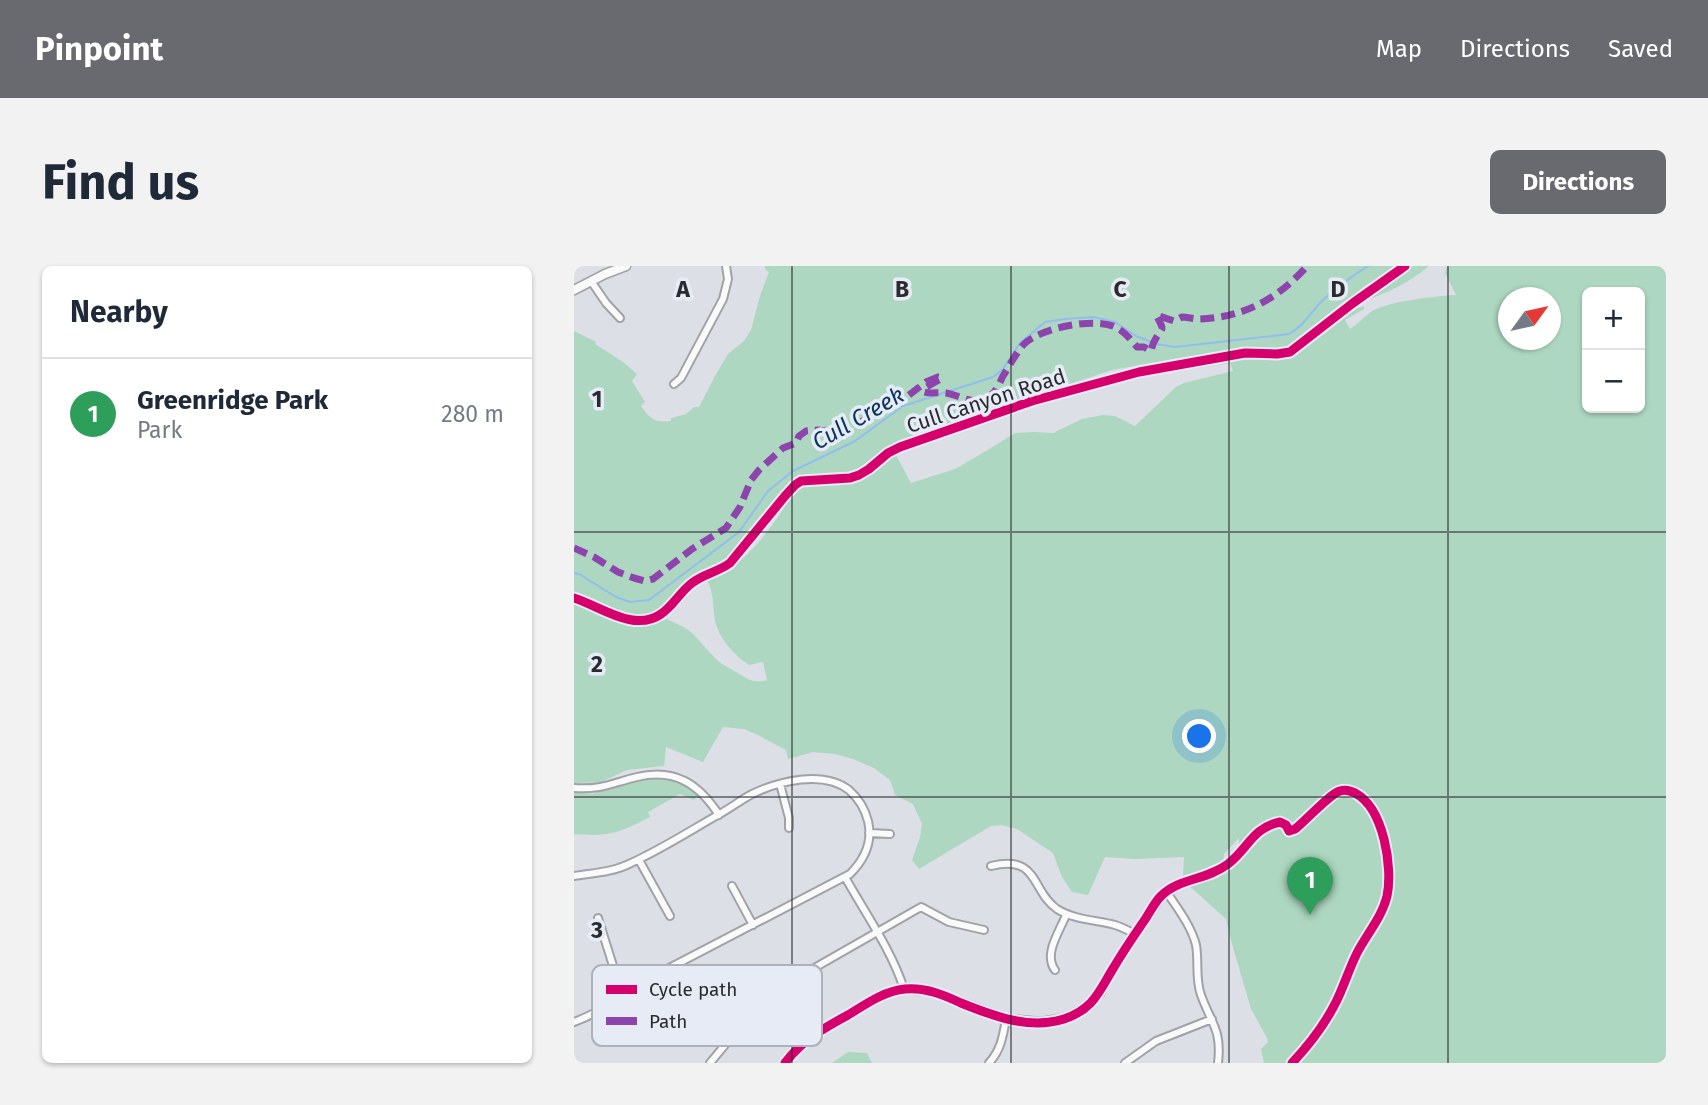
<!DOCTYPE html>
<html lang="en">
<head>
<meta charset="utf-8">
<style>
	:root { --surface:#fff; --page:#f2f2f3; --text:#1f2937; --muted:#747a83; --line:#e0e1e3; --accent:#686a6f }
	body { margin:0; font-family:"Fira Sans",sans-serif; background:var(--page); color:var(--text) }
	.controls { position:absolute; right:21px; top:21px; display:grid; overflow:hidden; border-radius:10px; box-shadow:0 2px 5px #0004 }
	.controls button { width:63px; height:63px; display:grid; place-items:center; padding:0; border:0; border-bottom:2px solid var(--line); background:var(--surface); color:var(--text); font:35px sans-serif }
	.compass { position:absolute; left:924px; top:21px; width:63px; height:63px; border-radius:50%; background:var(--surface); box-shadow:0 2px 5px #0004; rotate:57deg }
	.you { position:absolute; left:626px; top:471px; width:24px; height:24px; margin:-18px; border:5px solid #fff; border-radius:50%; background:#1a73e8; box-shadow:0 0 0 10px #1a73e833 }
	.badge { display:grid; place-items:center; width:46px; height:46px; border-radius:50%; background:var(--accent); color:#fff; font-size:23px; font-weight:700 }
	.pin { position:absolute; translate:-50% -58px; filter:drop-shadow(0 2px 4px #0008) }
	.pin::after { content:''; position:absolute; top:37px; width:24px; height:21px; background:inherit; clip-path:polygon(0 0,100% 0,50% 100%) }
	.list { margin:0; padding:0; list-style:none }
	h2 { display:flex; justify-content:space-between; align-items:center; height:91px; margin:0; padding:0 28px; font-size:30px }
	h2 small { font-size:23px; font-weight:400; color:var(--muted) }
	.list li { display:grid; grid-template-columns:46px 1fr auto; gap:21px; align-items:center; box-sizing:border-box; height:112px; padding:0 28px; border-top:2px solid var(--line) }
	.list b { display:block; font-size:26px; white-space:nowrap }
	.list p { margin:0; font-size:23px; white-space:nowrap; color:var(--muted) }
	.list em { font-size:23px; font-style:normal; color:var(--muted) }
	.map { position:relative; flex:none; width:1092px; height:797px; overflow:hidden; border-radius:10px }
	header { display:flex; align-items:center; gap:42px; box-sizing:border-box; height:98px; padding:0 35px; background:var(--accent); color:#fff }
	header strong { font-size:33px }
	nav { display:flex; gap:38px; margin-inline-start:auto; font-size:24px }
	.intro { display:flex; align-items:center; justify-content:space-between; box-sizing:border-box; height:168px; padding:0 42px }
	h1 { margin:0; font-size:49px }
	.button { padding:18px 32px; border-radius:10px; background:var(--accent); color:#fff; font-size:24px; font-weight:700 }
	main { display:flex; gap:42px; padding:0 42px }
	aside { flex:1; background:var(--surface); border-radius:10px; box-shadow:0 2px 5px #0004 }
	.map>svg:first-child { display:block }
	.green { fill:#add7c0; fill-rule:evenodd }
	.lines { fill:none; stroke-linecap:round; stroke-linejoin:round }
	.stream { stroke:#92bdee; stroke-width:2 }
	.street-casing { stroke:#a0a2a7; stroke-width:10 }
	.secondary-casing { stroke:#a0a2a7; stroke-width:11 }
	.street { stroke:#fafafb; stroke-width:6 }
	.secondary { stroke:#fafafb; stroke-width:8 }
	.quiet { stroke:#8e44ad; stroke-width:7; stroke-dasharray:14 7; stroke-linecap:butt }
	.cycleway-casing { stroke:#e6ebf6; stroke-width:13 }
	.cycleway { stroke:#d6006c; stroke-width:9 }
	.grid { fill:none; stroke:#292b2f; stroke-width:2; stroke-opacity:0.55 }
	.labels { text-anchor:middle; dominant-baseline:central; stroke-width:7; stroke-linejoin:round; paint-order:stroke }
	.street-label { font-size:21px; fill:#292b2f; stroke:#e6ebf6 }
	.water-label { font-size:23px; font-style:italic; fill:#0c3661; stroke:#e6ebf6 }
	.key { fill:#e6ebf6; stroke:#adb1ba; stroke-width:2 }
	.key-label { font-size:19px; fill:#292b2f }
	.grid-label { font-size:23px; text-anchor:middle; font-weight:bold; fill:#292b2f; stroke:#e6ebf6; stroke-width:7; stroke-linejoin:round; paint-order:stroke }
</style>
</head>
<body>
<header>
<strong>Pinpoint</strong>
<nav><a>Map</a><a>Directions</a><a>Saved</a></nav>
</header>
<div class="intro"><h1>Find us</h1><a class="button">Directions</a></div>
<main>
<aside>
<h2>Nearby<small></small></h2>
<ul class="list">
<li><span class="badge" style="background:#2e9e5b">1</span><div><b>Greenridge Park</b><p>Park</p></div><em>280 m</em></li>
</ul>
</aside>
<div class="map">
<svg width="1092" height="797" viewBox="0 0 1092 797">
	<rect width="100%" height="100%" fill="#dcdfe6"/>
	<path class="green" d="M191,0H822L788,22L721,79L708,83H681L610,91L538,104L365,161L323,177L298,192L283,204L270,208L232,209L226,212L214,220L154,294L122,309L97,336L76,349L69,351H56L20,333L0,327V65L22,76L21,78L49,96L63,108L58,115L71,136L67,140C76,153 81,157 97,155V152L112,148L120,141H125L141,110L154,88L170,75L177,64L186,30L195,6L191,3Z
		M839,0H855C836,16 812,28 789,35Z
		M873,0H1092V797H690L687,783L694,776L693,772L677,743L658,678L652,653L612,617C626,614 658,604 664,590C666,585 665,577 665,572L650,588L649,600L622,610L609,611L610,591L561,593L531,591L514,629L498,626L488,611L479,587L443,563L427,559L417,560L345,603L338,594L346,571L348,558L339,538L321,529L316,514L300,502L279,493L261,488L239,486L214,493L212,484L184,469L170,463L149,461L129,496L92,481L90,500L53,504L27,516L0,517V337C34,353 55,368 93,353C101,358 110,360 117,366C128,376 136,389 148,398C152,401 158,403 162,406C174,413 179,418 193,414L189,396L175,399C162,390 148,376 143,361C137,345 142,328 132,313C159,306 185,279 201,255C208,246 214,233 223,225C236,214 265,219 281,215C297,211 310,199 322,189L337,217L381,203L412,185L441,167L461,166L479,167L508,153L529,149L541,150L561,160L602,121L610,117L659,105L656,97L594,107H577L668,90L709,92L724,85L735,77L762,54L779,44L790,40V43L771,54L776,63C784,58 791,50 798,45C815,35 862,30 882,29L871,7ZM1013,26H1066V142H1013ZM934,32H976V74H934Z
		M79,512C98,512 111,516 124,529L120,534L106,528L74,546L76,551C45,567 35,571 0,568V526L19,528L27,524Z
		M274,786L293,787L298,797H258Z"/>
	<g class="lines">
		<path class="stream" d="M0,307L5,308L42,331L56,336L75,334L165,266L194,225L219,205L281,175L329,140L419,111L429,103L446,77L471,56L491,53L519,51L541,56L562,70L582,78L601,81L715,68C731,59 736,47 748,35C762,21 777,11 794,0"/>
		<g class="street-casing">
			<path id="street" d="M17,15L32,37L46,52
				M100,118L107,112L149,33L154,13L152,0
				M206,518L215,552V562
				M0,522C28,524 38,517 63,511C101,502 125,518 145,549
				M295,567L316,568
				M65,594L96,650
				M417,600C465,588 457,625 483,643C500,654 523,654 541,659C548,661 555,665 561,668
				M650,601C670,586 679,562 706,556L712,559L715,565L721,563C731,555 757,527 766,525C772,523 776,525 781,527C810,542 819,602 813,630C808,651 793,668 783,687C775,703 770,720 762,736C751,758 735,779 718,797
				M0,610C19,607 40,606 57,597C86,584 114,566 142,550C154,544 165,535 178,528C205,515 249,504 275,524C284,532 291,543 294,555C299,576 290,594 276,608L78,711C51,725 29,746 0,756
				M271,611C291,647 317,683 330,723
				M158,620L179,659
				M592,625C603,642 617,659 622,679C625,695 621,713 627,729C637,757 648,764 644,797
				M24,652L41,706L53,726
				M481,704C469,688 486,665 492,649
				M134,735L166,762
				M136,797C160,768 183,739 214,717L347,641L375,656L410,664
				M415,797C427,784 429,770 432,753
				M551,797L582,775L638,753"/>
		</g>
		<g class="secondary-casing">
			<path id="secondary" d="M0,24L31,8L52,0
				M0,332C26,340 60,367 87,348C99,340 106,326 118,317C129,308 144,306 156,297L211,230L221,219L227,215L276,212L285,209L295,203L314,187L326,181L458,135L565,106L671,87L703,88L716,86L779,37L831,0
				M211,797L222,784L239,769L310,728L330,723L357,725L432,753L467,756L492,752L512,741L526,727L538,704L588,629L604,619L630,611L650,601"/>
		</g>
		<use href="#street" class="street"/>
		<use href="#secondary" class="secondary"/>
		<path class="quiet" d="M0,282L20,291L44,306L60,312L71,315L79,313L118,283L152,262L166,241L177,214L185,204L209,182L222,177L225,170L232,165L244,164L265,167L300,149L311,140L323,138L352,116L364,111L368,112L351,122L350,126C357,128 364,126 372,127C390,130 400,142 418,128C423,124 426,116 429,110C436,99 442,87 450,78C466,62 524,50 543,62C551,66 557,74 563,81H570L577,85C578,81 579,77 581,74C588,60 592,67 582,49L600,55L608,51C613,51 619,53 624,53C669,52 704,33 733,0"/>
		<g class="cycleway-casing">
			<path id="cycleway" d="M0,332C26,340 60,367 87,348C99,340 106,326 118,317C129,308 144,306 156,297L211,230L221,219L227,215L276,212L285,209L295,203L314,187L326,181L458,135L565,106L671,87L703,88L716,86L779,37L831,0
				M211,797C228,774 250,762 274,749C292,738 310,725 331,723C351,721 370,729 387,737C419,750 456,764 490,753C520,743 525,725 540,701C550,684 561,668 572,652C577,644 581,636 587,630C605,612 633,614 654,598C674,583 678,562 706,556L712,559L715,565L721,563C731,555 757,527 766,525C772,523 776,525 781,527C810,542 819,602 813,630C808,651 793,668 783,687C775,703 770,720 762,736C751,758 735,779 718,797"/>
		</g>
		<use href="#cycleway" class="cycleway"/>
	</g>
	<path class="grid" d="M218,0V797M437,0V797M655,0V797M874,0V797M0,266H1092M0,531H1092"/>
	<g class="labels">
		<g class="street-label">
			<text transform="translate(412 135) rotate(-18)">Cull Canyon Road</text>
		</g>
		<g class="water-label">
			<text transform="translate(284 152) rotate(-30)">Cull Creek</text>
		</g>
	</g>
	<rect x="18" y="699" width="230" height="81" rx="10" class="key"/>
	<rect x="32" y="719" width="31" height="9" fill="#d6006c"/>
	<rect x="32" y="751" width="31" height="8" fill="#8e44ad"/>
	<g class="key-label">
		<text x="75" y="730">Cycle path</text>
		<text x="75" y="762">Path</text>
	</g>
	<g class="grid-label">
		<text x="109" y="31">A</text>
		<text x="328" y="31">B</text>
		<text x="546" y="31">C</text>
		<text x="764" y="31">D</text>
		<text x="23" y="141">1</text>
		<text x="23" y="406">2</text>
		<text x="23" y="672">3</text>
	</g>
</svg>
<div class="controls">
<button>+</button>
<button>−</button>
</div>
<svg class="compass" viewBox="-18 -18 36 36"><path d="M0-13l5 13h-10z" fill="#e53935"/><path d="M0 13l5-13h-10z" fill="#747a83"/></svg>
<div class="you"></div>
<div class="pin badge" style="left:736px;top:649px;background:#2e9e5b">1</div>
</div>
</main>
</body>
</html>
